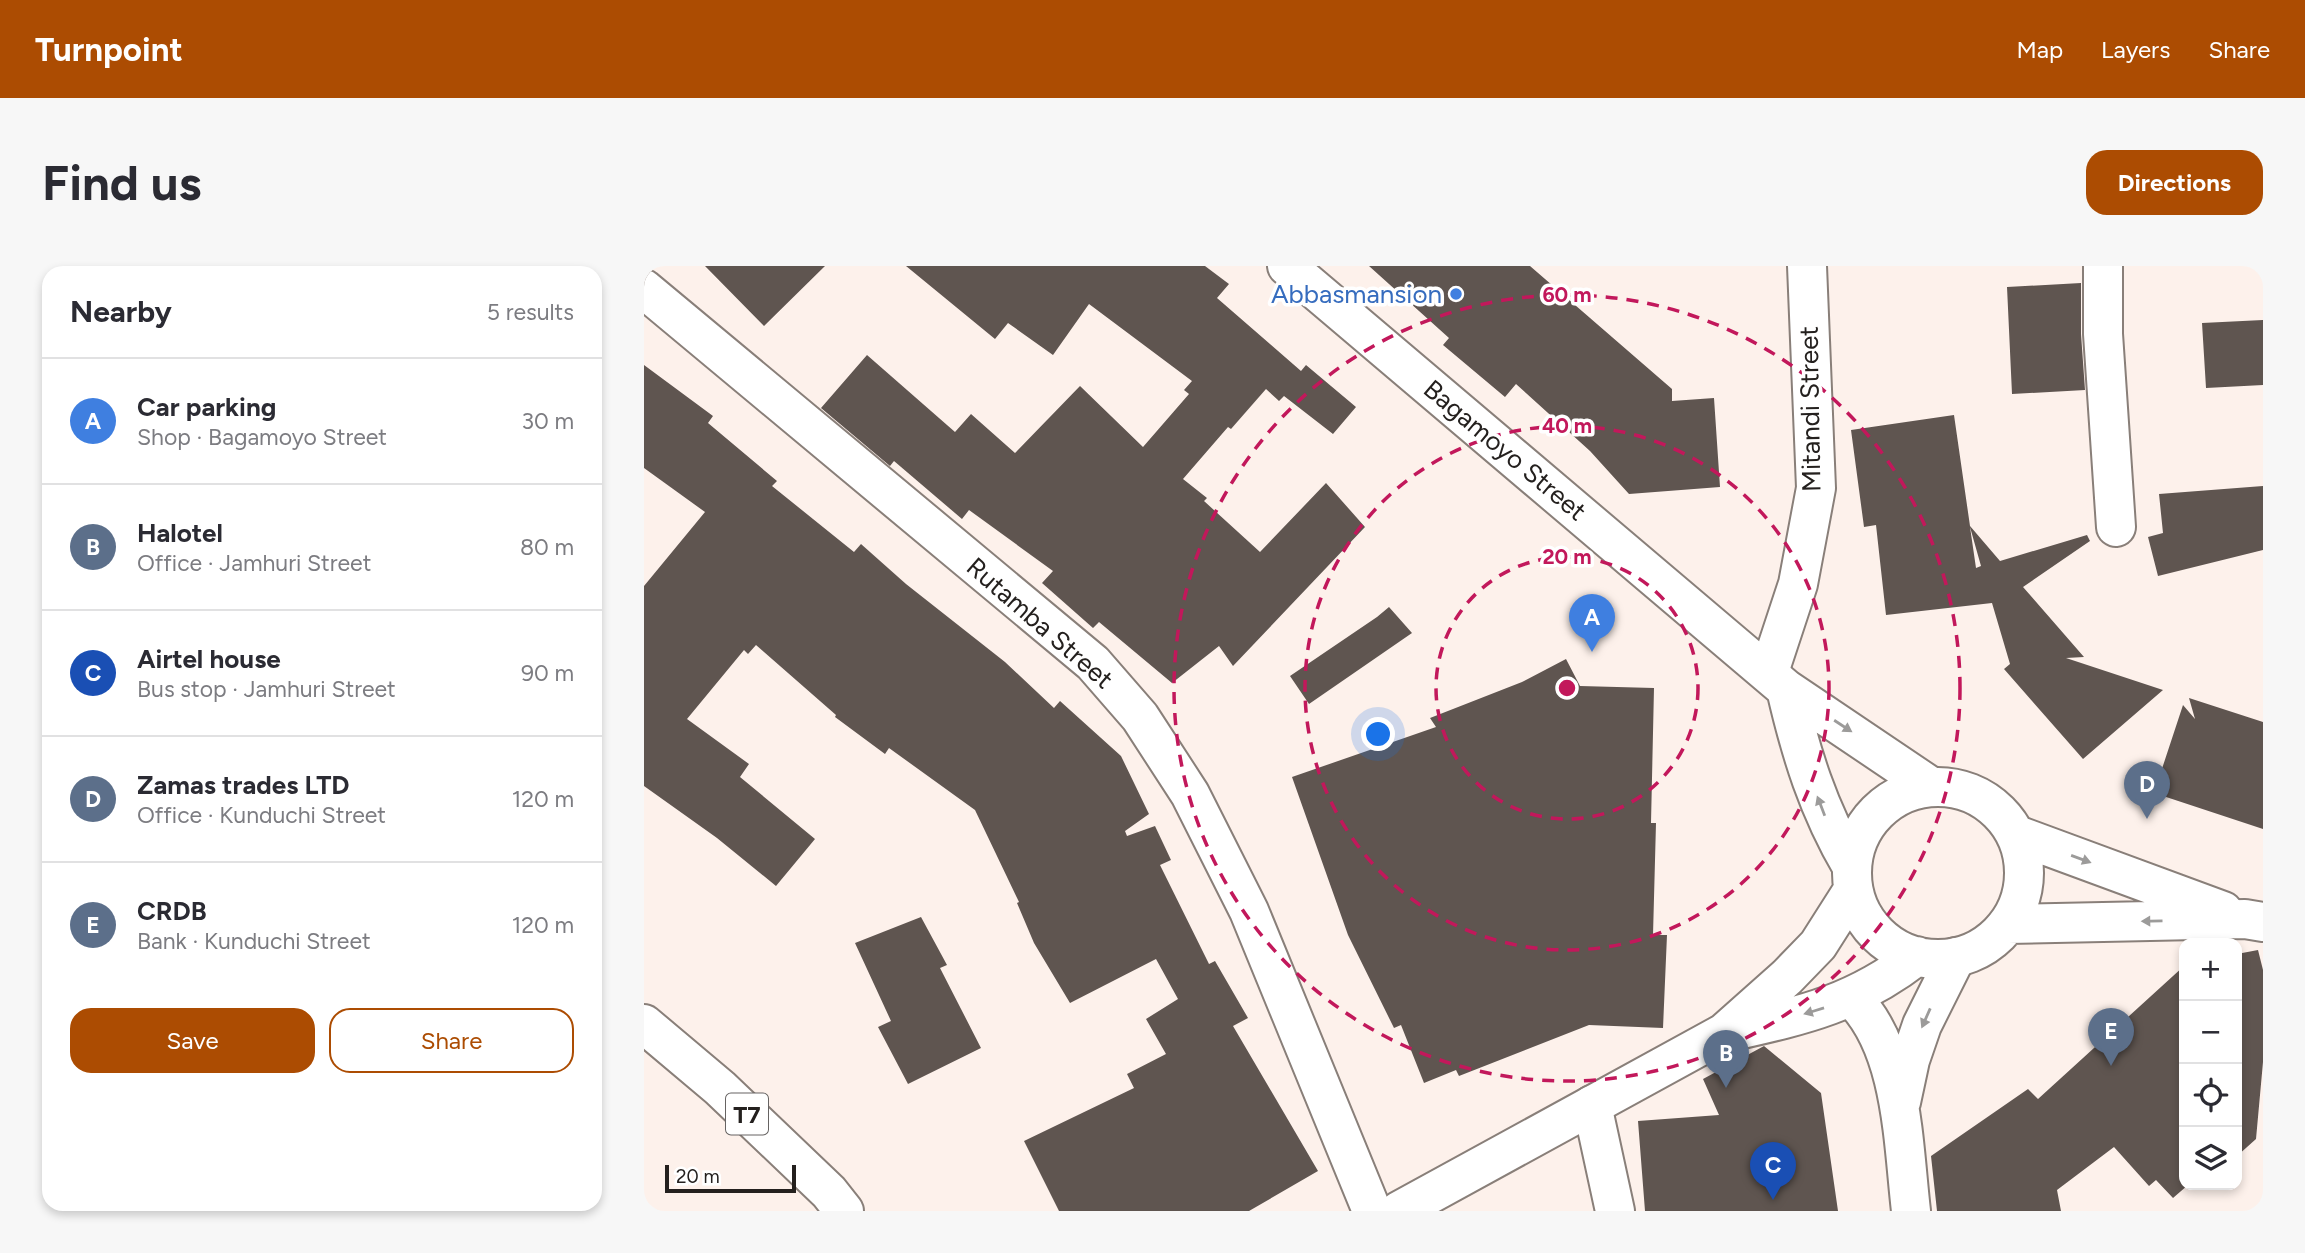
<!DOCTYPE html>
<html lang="en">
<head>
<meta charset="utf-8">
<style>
	:root { --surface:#fff; --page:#f7f7f7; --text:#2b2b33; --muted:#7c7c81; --line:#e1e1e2; --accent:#ac4c02 }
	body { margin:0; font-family:Figtree,sans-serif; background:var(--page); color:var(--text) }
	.controls { position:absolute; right:21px; bottom:21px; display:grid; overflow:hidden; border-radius:14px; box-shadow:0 4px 10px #0003 }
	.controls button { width:63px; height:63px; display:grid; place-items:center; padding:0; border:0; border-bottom:2px solid var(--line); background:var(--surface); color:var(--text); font:35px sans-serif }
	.scale { position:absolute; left:21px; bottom:18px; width:131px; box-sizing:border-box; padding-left:7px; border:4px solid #24201e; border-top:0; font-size:19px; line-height:24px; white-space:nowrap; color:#24201e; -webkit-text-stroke:5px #fff; paint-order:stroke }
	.you { position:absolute; left:735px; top:469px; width:24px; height:24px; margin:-18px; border:5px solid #fff; border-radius:50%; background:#1a73e8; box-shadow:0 0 0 10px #1a73e833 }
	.badge { display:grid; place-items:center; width:46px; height:46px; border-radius:50%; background:var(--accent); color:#fff; font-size:23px; font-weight:700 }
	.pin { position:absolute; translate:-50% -58px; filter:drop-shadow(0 2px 4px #0008) }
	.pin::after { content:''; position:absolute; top:37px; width:24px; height:21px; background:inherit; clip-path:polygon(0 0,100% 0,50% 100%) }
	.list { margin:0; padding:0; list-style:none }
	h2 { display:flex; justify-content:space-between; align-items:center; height:91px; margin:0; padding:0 28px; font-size:30px }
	h2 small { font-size:23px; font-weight:400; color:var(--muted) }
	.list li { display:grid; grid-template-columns:46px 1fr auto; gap:21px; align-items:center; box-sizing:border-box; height:126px; padding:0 28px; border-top:2px solid var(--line) }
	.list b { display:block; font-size:26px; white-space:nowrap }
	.list p { margin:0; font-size:23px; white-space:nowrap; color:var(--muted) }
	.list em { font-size:23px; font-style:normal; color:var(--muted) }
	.actions { display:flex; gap:14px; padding:21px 28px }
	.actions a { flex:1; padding:16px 0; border:2px solid var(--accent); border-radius:21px; text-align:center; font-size:24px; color:var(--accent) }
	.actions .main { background:var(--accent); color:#fff }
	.icon { flex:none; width:38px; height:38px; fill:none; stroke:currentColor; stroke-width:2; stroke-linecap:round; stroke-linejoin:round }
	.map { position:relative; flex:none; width:1619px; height:945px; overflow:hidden; border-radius:21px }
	header { display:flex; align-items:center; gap:42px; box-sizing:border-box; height:98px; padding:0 35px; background:var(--accent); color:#fff }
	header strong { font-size:33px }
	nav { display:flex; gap:38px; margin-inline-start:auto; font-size:24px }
	.intro { display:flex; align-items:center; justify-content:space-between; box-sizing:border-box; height:168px; padding:0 42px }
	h1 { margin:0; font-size:49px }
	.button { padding:18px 32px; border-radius:21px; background:var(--accent); color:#fff; font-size:24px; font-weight:700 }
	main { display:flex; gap:42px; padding:0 42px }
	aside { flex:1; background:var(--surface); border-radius:21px; box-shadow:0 4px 10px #0003 }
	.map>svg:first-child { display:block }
	.building { fill:#5f5550; fill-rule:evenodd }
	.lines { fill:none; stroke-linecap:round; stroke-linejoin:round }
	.minor-casing { stroke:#897f79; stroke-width:42 }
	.secondary-casing { stroke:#897f79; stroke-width:42 }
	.trunk-casing { stroke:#897f79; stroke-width:42 }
	.minor { stroke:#fff; stroke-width:38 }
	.secondary { stroke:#fff; stroke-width:38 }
	.trunk { stroke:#fff; stroke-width:38 }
	.oneway { fill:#9c9b9a }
	.ring { fill:none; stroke:#c2185b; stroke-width:3.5; stroke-dasharray:12 9 }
	.shop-dot { fill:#3f7fe0; stroke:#fff; stroke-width:2.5 }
	.labels { text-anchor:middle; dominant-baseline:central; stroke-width:7; stroke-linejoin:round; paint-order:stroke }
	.shield { fill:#fff; stroke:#666362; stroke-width:2 }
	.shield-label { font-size:24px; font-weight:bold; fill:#24201e }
	.shop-label { font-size:26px; fill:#366cbe; stroke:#fff; text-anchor:end }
	.street-label { font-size:26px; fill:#24201e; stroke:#fff }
	.centre { fill:#c2185b; stroke:#fff; stroke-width:3.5 }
	.ring-label { font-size:21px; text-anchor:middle; font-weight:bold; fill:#c2185b; stroke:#fff; stroke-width:7; stroke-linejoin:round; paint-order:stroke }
</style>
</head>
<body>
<header>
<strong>Turnpoint</strong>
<nav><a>Map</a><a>Layers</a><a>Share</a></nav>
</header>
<div class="intro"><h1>Find us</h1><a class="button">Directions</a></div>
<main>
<aside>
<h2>Nearby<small>5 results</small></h2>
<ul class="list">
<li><span class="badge" style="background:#3f7fe0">A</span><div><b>Car parking</b><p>Shop · Bagamoyo Street</p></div><em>30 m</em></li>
<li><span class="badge" style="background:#5c6f8a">B</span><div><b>Halotel</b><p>Office · Jamhuri Street</p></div><em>80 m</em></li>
<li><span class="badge" style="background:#1a4fb4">C</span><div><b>Airtel house</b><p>Bus stop · Jamhuri Street</p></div><em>90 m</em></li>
<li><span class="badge" style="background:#5c6f8a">D</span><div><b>Zamas trades LTD</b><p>Office · Kunduchi Street</p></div><em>120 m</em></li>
<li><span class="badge" style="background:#5c6f8a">E</span><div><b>CRDB</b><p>Bank · Kunduchi Street</p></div><em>120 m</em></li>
</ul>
<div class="actions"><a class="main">Save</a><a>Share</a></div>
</aside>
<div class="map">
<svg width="1619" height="945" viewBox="0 0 1619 945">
	<rect width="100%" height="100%" fill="#fdf1eb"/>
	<path class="building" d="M61,0H181L120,60Z
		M262,0H561L585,18L573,32L657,105L662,99L712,141L689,168L640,130L635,135L622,123L587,163L584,161L539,213L563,232L560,235L616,286L682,217L721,261L589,400L575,380L528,417L455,356L449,362L398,317L409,305L325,244L318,253L250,195L246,200L177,142L223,89L311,166L327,148L371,187L436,120L499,181L545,128L540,124L548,115L445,38L409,89L364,57L351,73Z
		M725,0H886L1028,123V135L1070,132L1076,221L985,228L946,185L872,118L861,131L799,79L805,72Z
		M1437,17V68L1441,124L1368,128L1363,21Z
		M1619,54V119L1562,122L1558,57Z
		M0,99L69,150L64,157L133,215L128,220L210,286L217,278L262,318L361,396L410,442L416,435L477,490L505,548L481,565L483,570L511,560L527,594L516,599L565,698L571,695L604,752L589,760L674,905L605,945H415L380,875L490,822L483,808L522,788L502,753L534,733L512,693L426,737L390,677L373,637L375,636L331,544L245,482L241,488L191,451L192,449L112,379L104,388L100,384L43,453L105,498L96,511L171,573L132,620L73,572L0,520V320L61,246L0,202Z
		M1310,149L1326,260L1356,295L1443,269L1446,275L1379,321L1440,391L1422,392L1519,424L1439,493L1360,403L1366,398L1348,337L1242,349L1232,259L1220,261L1207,164ZM1326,261L1337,300L1332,302Z
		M1619,220V284L1514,310L1504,271L1519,267L1515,228Z
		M745,341L768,367L665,438L646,410L733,351Z
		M922,393L936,420L1010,422L1007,557H1012L1009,669H1023L1019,762L945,759L815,810L812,804L780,817L757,759L750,762L704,669L648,511L792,461L786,452L878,416Z
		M1545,432L1619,456V563L1510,527L1539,439L1551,453Z
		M277,651L303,699L296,702L337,782L264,818L234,761L247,755L211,677Z
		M1614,684L1619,704V796L1612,873L1593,890V688Z
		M1540,700V919H1544L1529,932L1512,914L1505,920L1470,881L1413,924L1417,945H1293L1287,890L1384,823L1394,833Z
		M1120,780L1177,827L1194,945H1001L994,855L1075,849L1059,813Z"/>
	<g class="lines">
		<g class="minor-casing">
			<path id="minor" d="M1459,0V68L1472,261
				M0,23L449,397L496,451L546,528L605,645L728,945
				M1125,406L1154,318L1172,222L1163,0
				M1208,732C1259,782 1259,877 1267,945
				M1257,836L1266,794L1278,759L1312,691
				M948,839L971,945"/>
		</g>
		<g class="secondary-casing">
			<path id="secondary" d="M643,0L1142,423L1286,520
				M1142,423C1157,488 1174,543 1208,601
				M1208 607a86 86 0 1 1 172 0a86 86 0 1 1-172 0Z
				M1373,569L1579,645
				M1364,658L1601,653L1619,656
				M1085,766C1160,749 1211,738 1273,690
				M755,945L1080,767L1143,711L1174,679L1209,624"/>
		</g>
		<g class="trunk-casing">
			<path id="trunk" d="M0,758L76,822L185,926L200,945"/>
		</g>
		<use href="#minor" class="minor"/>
		<use href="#secondary" class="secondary"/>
		<use href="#trunk" class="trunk"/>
	</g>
	<defs><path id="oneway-solid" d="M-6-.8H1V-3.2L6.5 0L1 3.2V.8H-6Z" transform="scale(1.75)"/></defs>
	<g class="oneway">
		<use href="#oneway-solid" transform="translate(1199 460) rotate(33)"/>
		<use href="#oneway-solid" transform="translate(1177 540) rotate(-111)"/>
		<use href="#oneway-solid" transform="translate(1437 593) rotate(20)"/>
		<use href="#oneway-solid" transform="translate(1508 655) rotate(179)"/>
		<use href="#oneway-solid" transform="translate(1170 745) rotate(163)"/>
		<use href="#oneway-solid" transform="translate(1282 752) rotate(114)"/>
	</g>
	<g class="ring">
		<circle cx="923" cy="422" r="131"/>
		<circle cx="923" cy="422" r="262"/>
		<circle cx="923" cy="422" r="393"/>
	</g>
	<circle class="shop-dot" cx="812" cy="28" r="7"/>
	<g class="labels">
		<rect class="shield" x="82" y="827.5" width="42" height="41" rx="5"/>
		<g class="shield-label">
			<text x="103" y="848">T7</text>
		</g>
		<g class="shop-label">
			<text x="798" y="28">Abbasmansion</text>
		</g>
		<g class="street-label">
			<text transform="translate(1166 143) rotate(-91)">Mitandi Street</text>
			<text transform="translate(861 184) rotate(40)">Bagamoyo Street</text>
			<text transform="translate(396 357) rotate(41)">Rutamba Street</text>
		</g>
	</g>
	<circle cx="923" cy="422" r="10" class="centre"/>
	<g class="ring-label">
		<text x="923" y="36">60 m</text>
		<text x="923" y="167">40 m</text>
		<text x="923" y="298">20 m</text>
	</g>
</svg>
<div class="controls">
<button>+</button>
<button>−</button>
<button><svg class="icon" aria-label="locate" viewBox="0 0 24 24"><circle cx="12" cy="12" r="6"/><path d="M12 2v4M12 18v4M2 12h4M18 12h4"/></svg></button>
<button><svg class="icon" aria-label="layers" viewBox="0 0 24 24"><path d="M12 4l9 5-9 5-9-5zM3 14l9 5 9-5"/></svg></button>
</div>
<div class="scale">20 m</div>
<div class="you"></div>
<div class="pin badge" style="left:948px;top:386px;background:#3f7fe0">A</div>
<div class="pin badge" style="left:1082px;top:822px;background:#5c6f8a">B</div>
<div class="pin badge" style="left:1129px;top:934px;background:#1a4fb4">C</div>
<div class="pin badge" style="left:1503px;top:553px;background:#5c6f8a">D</div>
<div class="pin badge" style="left:1467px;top:800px;background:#5c6f8a">E</div>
</div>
</main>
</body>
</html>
